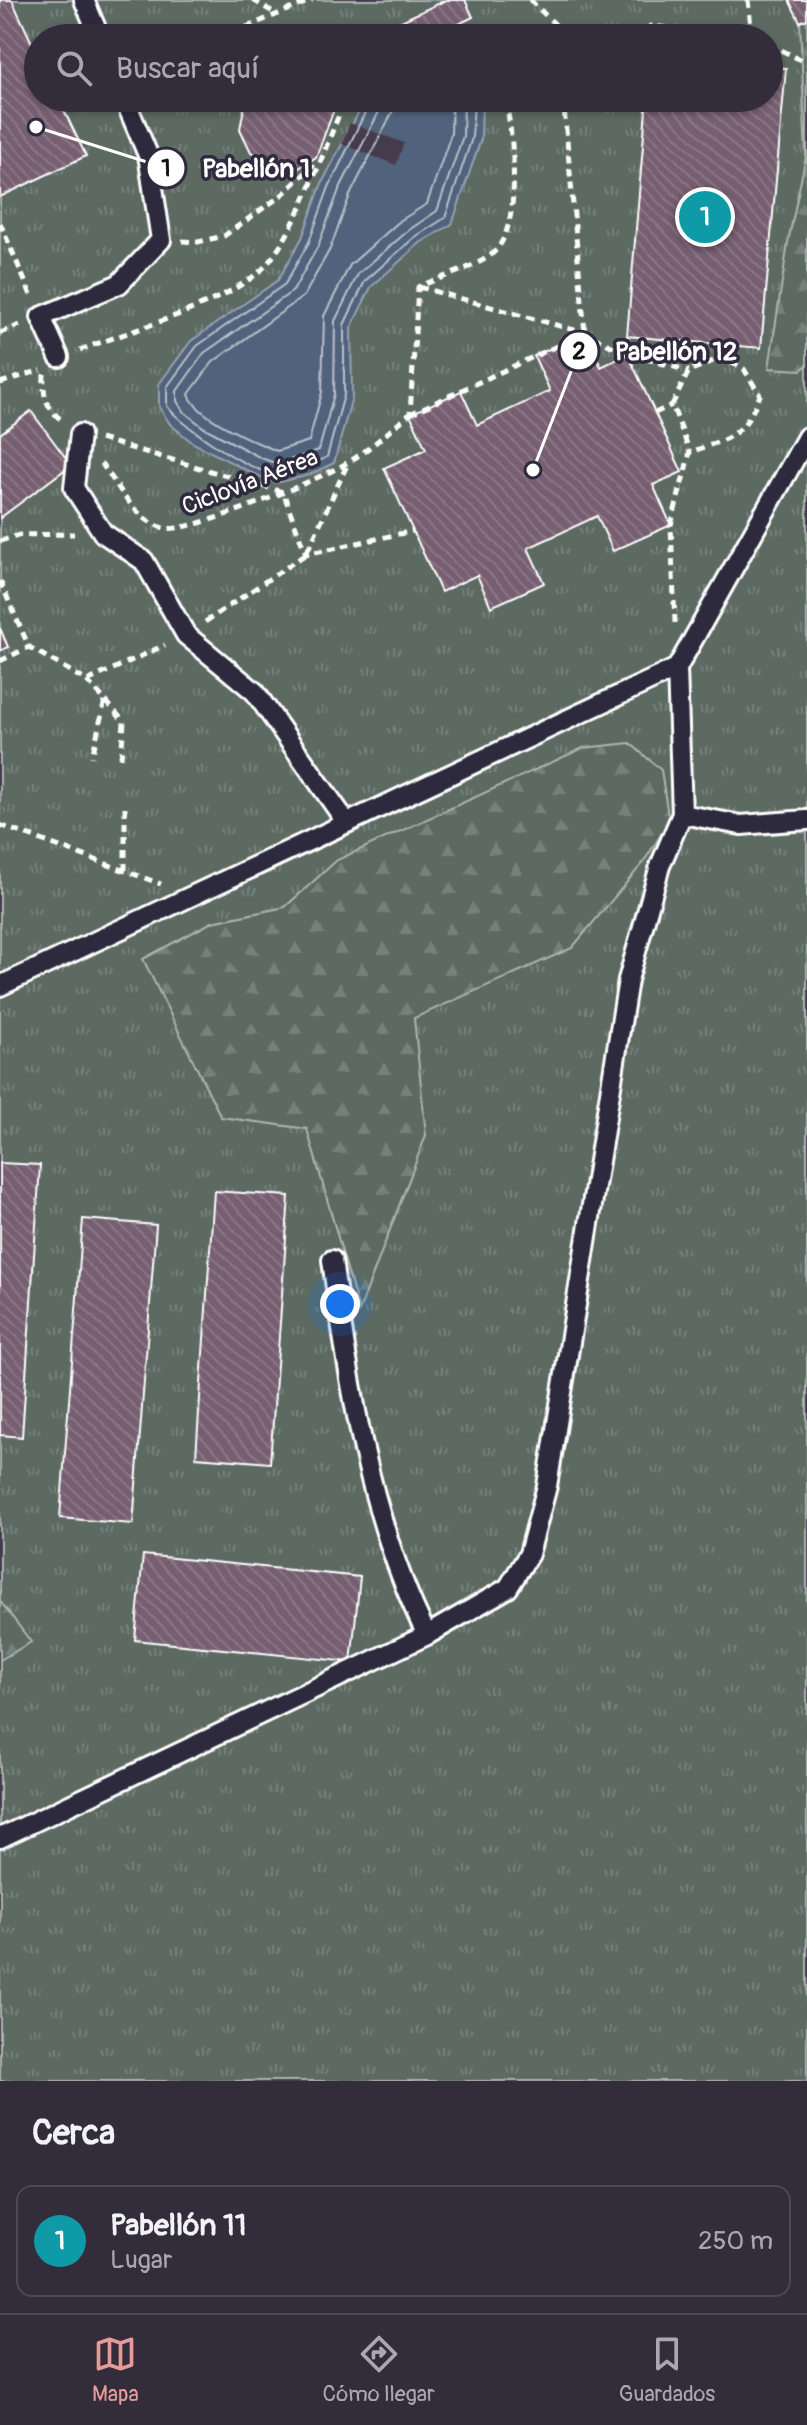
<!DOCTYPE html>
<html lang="es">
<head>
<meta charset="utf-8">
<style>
	:root { --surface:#332c3a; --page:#3e3845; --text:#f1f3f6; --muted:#a9a7af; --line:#4e4854; --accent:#e69b98 }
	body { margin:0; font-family:Pangolin,sans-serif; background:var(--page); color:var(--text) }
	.you { position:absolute; left:340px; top:1304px; width:28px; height:28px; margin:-20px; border:6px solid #fff; border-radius:50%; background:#1a73e8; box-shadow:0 0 0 12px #1a73e833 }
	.badge { display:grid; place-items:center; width:52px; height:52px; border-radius:50%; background:var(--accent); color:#fff; font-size:26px; font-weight:700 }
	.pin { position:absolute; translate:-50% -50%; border:4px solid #fff; box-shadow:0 2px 8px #0006 }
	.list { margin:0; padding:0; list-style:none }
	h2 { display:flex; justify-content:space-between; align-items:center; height:104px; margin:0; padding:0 32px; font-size:34px }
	h2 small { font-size:26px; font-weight:400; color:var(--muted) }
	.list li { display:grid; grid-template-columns:52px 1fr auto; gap:24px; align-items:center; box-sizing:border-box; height:112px; margin:0 16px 16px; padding:0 16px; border:2px solid var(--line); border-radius:16px }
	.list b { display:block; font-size:30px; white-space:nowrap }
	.list p { margin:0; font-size:26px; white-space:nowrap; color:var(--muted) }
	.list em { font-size:26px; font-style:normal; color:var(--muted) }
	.icon { flex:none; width:44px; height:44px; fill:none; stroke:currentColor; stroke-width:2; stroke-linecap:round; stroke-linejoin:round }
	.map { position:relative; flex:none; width:807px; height:2081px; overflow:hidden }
	.search { position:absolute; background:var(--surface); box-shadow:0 2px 6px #0004; left:24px; right:24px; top:24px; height:88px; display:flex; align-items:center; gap:20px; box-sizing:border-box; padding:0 28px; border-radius:44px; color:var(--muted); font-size:30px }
	.sheet { height:232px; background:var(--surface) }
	nav { display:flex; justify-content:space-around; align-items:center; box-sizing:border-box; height:112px; border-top:2px solid var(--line); background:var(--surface); font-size:22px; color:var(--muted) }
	nav a { display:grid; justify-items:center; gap:4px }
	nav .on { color:var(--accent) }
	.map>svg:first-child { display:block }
	.grass { fill:url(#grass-tufts); stroke:#aeb5b0; stroke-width:2; fill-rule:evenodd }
	.forest { fill:url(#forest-firs); stroke:#aeb5b0; stroke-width:2 }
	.water { fill:#51637c; stroke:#97a1b0; stroke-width:2 }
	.pier { fill:#443a4d }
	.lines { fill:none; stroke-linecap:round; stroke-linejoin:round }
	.shore { stroke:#b9c1cb; stroke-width:2 }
	.building { fill:url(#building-back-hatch); stroke:#fff; stroke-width:2 }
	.service-casing { stroke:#fff; stroke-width:24 }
	.path { stroke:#fff; stroke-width:5; stroke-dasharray:8 6; stroke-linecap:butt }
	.service { stroke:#2f2a3d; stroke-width:18 }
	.labels { text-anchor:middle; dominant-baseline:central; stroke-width:7; stroke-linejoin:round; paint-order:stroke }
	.street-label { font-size:24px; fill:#fff; stroke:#2f2a3d }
	.leader { fill:none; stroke:#fff; stroke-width:3 }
	.callout-dot { fill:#fff; stroke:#2f2a3d; stroke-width:3 }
	.mark-label { font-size:24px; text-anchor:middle; font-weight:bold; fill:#111 }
	.callout-label { font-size:26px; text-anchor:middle; font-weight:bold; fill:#fff; stroke:#2f2a3d; stroke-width:7; stroke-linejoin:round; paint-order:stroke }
</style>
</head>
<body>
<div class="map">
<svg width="807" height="2081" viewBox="0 0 807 2081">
	<defs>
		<pattern id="grass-tufts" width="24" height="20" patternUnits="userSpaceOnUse" patternTransform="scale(2)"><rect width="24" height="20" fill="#5c6b62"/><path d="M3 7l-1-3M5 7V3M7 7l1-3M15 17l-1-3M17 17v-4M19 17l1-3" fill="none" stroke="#74817a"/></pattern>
		<pattern id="forest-firs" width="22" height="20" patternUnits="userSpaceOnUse" patternTransform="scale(2)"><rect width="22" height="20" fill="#5c6b62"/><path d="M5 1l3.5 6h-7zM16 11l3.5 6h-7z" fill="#74817a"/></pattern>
		<pattern id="building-back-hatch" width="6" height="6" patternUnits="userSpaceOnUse" patternTransform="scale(2)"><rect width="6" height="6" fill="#765e71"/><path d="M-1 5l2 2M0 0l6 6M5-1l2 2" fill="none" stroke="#8b7686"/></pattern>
	</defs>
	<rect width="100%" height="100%" fill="#443a4d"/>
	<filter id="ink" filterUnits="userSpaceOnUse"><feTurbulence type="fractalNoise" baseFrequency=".0125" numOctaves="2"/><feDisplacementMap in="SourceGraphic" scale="16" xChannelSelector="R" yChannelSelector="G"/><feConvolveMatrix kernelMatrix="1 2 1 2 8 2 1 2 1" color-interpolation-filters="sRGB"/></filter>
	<g filter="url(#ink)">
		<path class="grass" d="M0,0H807V2081H0ZM38,38H769V98H38Z"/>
		<path class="forest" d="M807,19V365L801,370L769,368L788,242L806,156L800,22Z
			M630,743L661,770L669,822L643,863L572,948L414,1018L426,1135L359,1311L307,1129L221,1117L143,959L212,922L285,907L337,860L583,748Z
			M0,1601L31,1642L0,1660Z"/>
		<path class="water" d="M366,98H482L481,139L452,224L420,243L371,287L351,328L352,397L334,463L309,475L276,483L254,474L193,443L170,424L159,407V384L191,341L278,280L302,238L322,183Z"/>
		<path class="pier" d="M350,123L404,143L396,165L342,144Z"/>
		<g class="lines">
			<path class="shore" d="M372,98L329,187L309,242L285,284L197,346L167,387V406C181,426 255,476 280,474C296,472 314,465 327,457L344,395V325L365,281L415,237L445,218L472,138L474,98
				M382,98L381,108L339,190L318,246L293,291L204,353L177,391V401L183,411L203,427L261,458L278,464L319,450L334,394L335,321L358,274L409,230L437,211L463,136L464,98
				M394,98L392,113L350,195L330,249L304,296L213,362L189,394C195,417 255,442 277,451L309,441L322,392L324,316L350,265L401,220L427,204L451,134L452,98"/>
		</g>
		<path class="building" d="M0,0H12L38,56V98H58L86,156L0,197Z
			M446,0H465L473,17L430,38H386L382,30Z
			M789,0H807V19L800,22Z
			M769,67L786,68L761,348L627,336L647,98H769Z
			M235,98H336V104L316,157L296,170L251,152L240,129L244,108Z
			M585,333L601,367L628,354L682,472L653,485L671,525L613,551L597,516L528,548L544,583L491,607L477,575L441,592L384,468L426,449L410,414L461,391L477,425L550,391L534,356Z
			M31,411L71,465L0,518V434Z
			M0,628L8,647L0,651Z
			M0,1163L40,1165L22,1437L0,1435Z
			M214,1191L289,1196L270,1463L196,1457Z
			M83,1219L156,1225L133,1524L60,1518Z
			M143,1555L360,1577L351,1662L135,1640Z"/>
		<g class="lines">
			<g class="service-casing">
				<path id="service" d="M84,0L100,38
					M59,357L41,317L119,284L161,240L148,155L124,98
					M80,434L74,488L103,533L144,561L186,635L255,692L347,823
					M682,814L741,825L807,820
					M0,986L677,668L807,437
					M332,1260C350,1387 369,1520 427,1635
					M0,1838L427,1635L508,1588L529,1554L547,1486L628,980L660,866L682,814L677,668"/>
			</g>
			<path class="path" d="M253,0L276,14
				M530,0L569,38
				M748,0L752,35
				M220,38L312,0
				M431,38L462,30L481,38
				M634,38L651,26L758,38
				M769,44L807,63
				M0,223L31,295
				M182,241L198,242L224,236L282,195L314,165
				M419,287L585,333L628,354L689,371
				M0,333L20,325
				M80,350C132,330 217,307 259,272C294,243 326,143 346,98
				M44,374C43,395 45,408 63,421
				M0,383L41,370
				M655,413L672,405
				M410,414L585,333L563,98
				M100,439L283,492L306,554L413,531
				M101,463C119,486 134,519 163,528C190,535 319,479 347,463C369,450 390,430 410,414L418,287C440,277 473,269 492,254C524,228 513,133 505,98
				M0,541L20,535L74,534
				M0,581L29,647L87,681L165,645
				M205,622L306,554L348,463
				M675,623L671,525L690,452L672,405L689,371L723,357L744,369L760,395C743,437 730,438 690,452
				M0,661L29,647
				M87,681L105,700L92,757
				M106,701L124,722L121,758
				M125,807V870
				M0,825L161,884"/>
			<use href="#service" class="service"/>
		</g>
	</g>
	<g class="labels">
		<g class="street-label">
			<text transform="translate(250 482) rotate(-21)">Ciclovía Aérea</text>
		</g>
	</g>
	<path class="leader" d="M36 127L166 168M533 470L579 351"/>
	<g class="callout-dot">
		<circle cx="36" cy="127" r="8"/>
		<circle cx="533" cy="470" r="8"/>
		<circle cx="166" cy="168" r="20"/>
		<circle cx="579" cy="351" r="20"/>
	</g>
	<g class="mark-label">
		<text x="166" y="176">1</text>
		<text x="579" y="359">2</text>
	</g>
	<g class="callout-label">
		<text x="256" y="177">Pabellón 1</text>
		<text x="676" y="360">Pabellón 12</text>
	</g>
</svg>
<div class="you"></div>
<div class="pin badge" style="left:705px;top:217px;background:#0f9aa8">1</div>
<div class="search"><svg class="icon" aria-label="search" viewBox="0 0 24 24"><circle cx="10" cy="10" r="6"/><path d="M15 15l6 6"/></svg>Buscar aquí</div>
</div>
<section class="sheet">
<h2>Cerca<small></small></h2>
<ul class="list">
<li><span class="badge" style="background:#0f9aa8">1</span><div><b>Pabellón 11</b><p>Lugar</p></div><em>250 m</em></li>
</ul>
</section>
<nav>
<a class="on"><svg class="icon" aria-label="map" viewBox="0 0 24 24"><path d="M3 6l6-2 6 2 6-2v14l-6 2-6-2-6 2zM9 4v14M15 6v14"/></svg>Mapa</a>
<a><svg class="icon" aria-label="directions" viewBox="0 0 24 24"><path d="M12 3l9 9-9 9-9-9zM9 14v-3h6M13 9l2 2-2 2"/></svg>Cómo llegar</a>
<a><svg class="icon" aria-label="saved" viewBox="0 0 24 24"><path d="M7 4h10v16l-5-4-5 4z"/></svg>Guardados</a>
</nav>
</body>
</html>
